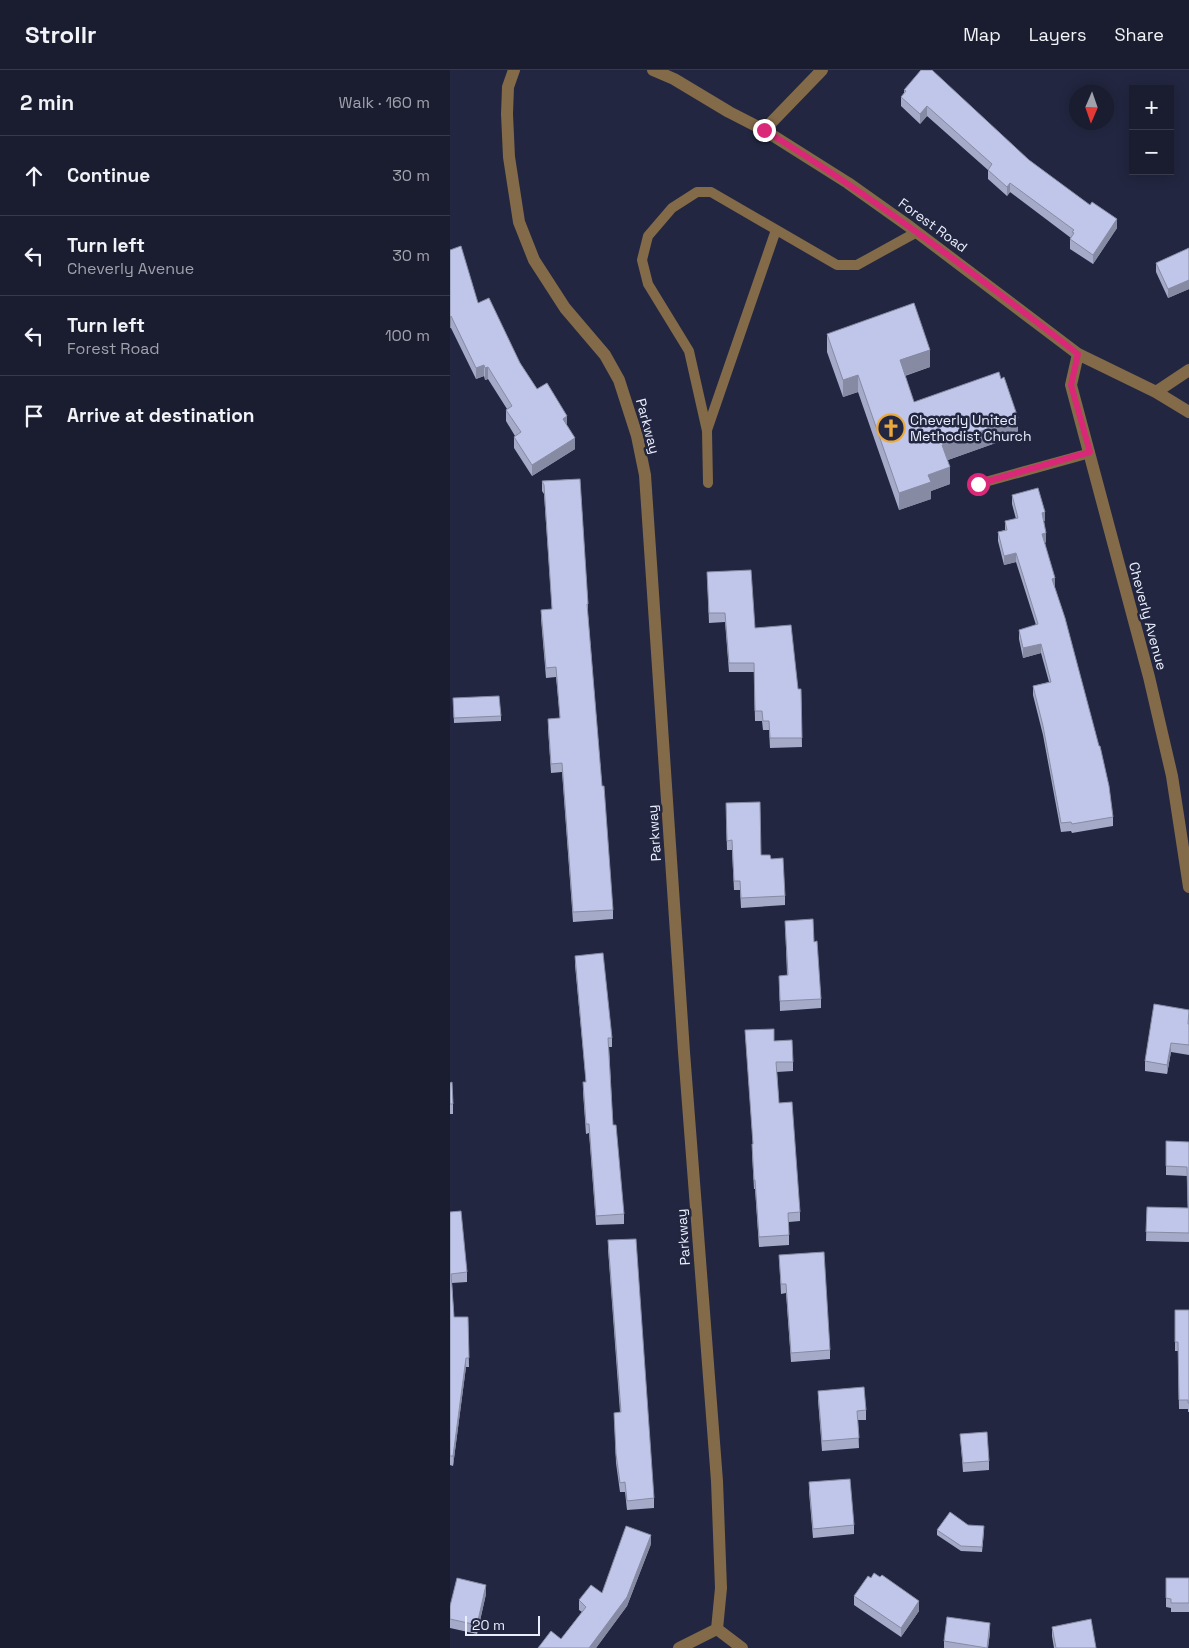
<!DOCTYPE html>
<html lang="en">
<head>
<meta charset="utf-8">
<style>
	:root { --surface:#1a1c30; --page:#27293c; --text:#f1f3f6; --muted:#9fa1ab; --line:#383a4c }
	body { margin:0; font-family:"Space Grotesk",sans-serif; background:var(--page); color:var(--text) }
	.controls { position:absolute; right:15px; top:15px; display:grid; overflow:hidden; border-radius:0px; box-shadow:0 2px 12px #0003 }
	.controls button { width:45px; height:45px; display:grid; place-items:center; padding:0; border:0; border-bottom:1px solid var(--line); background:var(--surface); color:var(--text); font:25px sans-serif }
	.compass { position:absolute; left:619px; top:15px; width:45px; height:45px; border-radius:50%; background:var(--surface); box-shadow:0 2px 12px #0003; rotate:182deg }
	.scale { position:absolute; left:15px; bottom:12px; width:75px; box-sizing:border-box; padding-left:5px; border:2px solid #eaeefc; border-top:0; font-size:14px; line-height:18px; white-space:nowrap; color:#eaeefc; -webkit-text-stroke:4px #222640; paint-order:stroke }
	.stop { position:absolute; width:15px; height:15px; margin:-11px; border:4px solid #db2777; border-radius:50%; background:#fff }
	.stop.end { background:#db2777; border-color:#fff; box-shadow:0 1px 5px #0008 }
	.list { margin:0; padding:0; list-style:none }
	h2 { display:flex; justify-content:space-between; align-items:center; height:65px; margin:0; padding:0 20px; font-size:21px }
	h2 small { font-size:16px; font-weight:400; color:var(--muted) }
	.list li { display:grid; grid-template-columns:32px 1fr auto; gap:15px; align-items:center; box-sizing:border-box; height:80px; padding:0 20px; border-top:1px solid var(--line) }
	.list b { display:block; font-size:19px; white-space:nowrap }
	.list p { margin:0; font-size:16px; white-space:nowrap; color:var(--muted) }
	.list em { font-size:16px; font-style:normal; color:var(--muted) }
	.icon { flex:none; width:28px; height:28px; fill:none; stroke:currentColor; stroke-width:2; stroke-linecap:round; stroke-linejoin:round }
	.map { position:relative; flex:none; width:739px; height:1578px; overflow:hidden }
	header { display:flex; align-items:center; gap:30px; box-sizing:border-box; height:70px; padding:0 25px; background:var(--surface); border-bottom:1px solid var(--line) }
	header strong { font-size:24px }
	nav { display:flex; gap:28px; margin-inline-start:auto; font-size:18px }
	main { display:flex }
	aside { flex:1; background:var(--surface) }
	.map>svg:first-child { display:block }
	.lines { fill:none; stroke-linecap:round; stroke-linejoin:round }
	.lane { stroke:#836a48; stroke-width:10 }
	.street { stroke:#836a48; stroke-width:12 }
	.wall { fill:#a4aac8 }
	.shaded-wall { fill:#868ba3 }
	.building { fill:#bfc6e9; stroke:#868ba3 }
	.route { stroke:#db2777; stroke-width:6 }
	.labels { text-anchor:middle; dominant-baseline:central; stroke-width:5; stroke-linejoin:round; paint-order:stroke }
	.street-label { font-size:14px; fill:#eaeefc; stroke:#222640 }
	.poi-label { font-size:14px; fill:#eaeefc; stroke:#222640; text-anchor:start }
</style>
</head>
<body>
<header>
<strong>Strollr</strong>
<nav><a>Map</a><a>Layers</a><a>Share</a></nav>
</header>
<main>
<aside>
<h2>2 min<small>Walk · 160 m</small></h2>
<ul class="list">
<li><svg class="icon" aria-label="ahead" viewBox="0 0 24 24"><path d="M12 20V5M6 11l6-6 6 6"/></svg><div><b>Continue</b></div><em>30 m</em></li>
<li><svg class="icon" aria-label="left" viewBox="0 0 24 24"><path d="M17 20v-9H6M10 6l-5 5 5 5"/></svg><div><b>Turn left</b><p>Cheverly Avenue</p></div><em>30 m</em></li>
<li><svg class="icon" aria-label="left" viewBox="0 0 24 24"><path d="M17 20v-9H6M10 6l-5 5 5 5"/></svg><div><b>Turn left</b><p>Forest Road</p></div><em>100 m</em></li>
<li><svg class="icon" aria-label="arrive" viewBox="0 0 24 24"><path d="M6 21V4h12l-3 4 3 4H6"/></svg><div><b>Arrive at destination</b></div></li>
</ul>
</aside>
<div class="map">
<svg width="739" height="1578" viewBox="0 0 739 1578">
	<rect width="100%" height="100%" fill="#222640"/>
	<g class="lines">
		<path class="lane" d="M257,360L326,160
			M258,413L257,361L239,281L198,214L192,190L198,166L222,138L247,122H261L387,195H407L467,162
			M528,414L640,383"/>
		<path class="street" d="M64,0L58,17L57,44L59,87L69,152L84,190L115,238L155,285L169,310L187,366L195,405L234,982L267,1411L271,1518L267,1559
			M203,0L224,9L279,42L314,60L398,113L460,157L628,284L706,322L739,342
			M314,60L372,0
			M628,284L621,315L699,607L722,706L739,817
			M706,322L739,300
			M229,1578L267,1559L292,1578"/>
	</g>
	<path class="wall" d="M454,20L579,90L667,158L643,194L620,179V169L621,168L560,122L557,126L538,109V100L477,46L470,54L451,36V27L454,23Z
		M739,178V219L718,228L706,202V193Z
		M0,180L28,233L70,293L87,319L117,356L125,379L82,406L64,378V367L65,366L56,351V340L57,339L38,309L35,310L34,306L26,309L1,258Z
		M377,264L480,297L455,306L464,332L568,365L498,390L500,414L481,421V429L449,440L408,322L393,327L377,282Z
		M130,409L138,534V544L152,716L163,840V849L123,852L112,702L101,703L98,658V649L110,648L106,607L96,608L91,549V540L102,539L94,424L92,421V411Z
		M562,425L595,451H594L596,472L595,473L605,517L604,518L663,747V756L622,763L621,761L611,762L593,665L583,625V616L599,612L591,583L573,588L569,569V560L586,555L566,492L554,495L548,471V462L555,460V451L566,449L562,434Z
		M257,502L305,558L348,619H351L352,677L320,678L319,660H313L312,651H305L304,602H279L275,552L259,553Z
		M3,628L51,646V651L4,653Z
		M276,743L311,785L321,789L335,826V835L291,838L290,820H284L282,780H277Z
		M335,851L371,929V938L330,941L329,906L337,905Z
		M125,886L162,968V977H159L163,1055L174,1144V1154L146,1155L139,1063L136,1064L133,1022V1012H136L125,895Z
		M739,940V985L721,982L717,1004L695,1001V991Z
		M295,960L324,971L343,992V1001L327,1002L329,1033L350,1142V1151L339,1152V1175L309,1177L305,1119H304L302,1083V1074H303Z
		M0,1013L3,1034V1044H0Z
		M739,1072V1172L696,1171L697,1137L738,1138L737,1106L716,1105V1096Z
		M0,1142L17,1202V1212L2,1213L4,1247H18L19,1297H16L3,1396L0,1395Z
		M158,1170L204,1428V1438L177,1440L175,1422H170L166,1393L164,1343L170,1342L158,1179Z
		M329,1185L380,1280V1289L341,1292L336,1223L331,1224Z
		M725,1240H739V1342H738V1339H729L728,1281H725Z
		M368,1321L416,1340V1350H408L409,1378L372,1381L368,1330Z
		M510,1364L539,1391V1400L513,1402Z
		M359,1412L404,1455V1464L363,1468L359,1422Z
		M518,1455L534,1461L532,1482L511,1481L487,1465V1460Z
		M201,1474L177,1536L146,1578H88L111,1569L132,1542L129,1540V1530L152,1523Z
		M430,1507L469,1541L451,1567L404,1535V1526L421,1508Z
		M716,1508H739V1542H721V1538L716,1537Z
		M36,1524L27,1564L0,1558V1536Z
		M602,1557L646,1578H604L602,1566Z
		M540,1562L538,1578H494V1571Z"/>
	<path class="shaded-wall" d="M477,36V46L470,54V44Z
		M560,113V122L557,126V117Z
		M667,149V158L643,194V185Z
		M739,210V219L718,228V219Z
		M1,246V258H0V247Z
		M480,280V297L450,307V290Z
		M34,295V306L26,309V298Z
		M38,297V309L35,310V298Z
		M408,305V322L393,327V310Z
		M117,346V357L113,349Z
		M568,348V365L492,392V375Z
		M125,368V379L82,406V395Z
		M500,397V414L481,421V429L449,440V423L478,405Z
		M595,442V451L592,452V443Z
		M596,463V472L592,473V464Z
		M566,483V492L554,495V486Z
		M605,508V517L602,518V509Z
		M591,574V583L573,588V578Z
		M721,973V982L717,1004V995Z
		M16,1288V1297L3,1396V1386Z
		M201,1465V1474L177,1536L146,1578H139Z
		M36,1515V1524L27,1564V1555Z
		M469,1531V1541L451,1567V1558Z
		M540,1553V1562L538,1578H537Z"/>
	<path class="building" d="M471,0H482L579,90L640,135L642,132L667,149L643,185L620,169L624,163L622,162L624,160L560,113L557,117L538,100L542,94L477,36L470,44L451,27L456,21L454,20Z
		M11,176L28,233L39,228L70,293L87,319L97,313L117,346L113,349L125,368L82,395L64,367L71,362L56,340L62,336L38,297L35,298L34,295L26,298L1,246L0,247V180Z
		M739,178V210L718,219L706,193Z
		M464,233L480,280L450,290L464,332L549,302L551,309L554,307L568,348L492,375L500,397L478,405L481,412L449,423L408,305L393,310L377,264Z
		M130,409L138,534H137L152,716H154L163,840L123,842L112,693L101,694L98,649L110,648L106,597L96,598L91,540L102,539L94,415L92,411Z
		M588,418L595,442L592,443L596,463L592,464L605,508L602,509L615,548L649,676H650L659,716L663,747L622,754L621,752L611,753L593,656L583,616L601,612L591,574L573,578L569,560L588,554L566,483L554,486L548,462L557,460L555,451L568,448L562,425Z
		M301,500L305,558L341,555L348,619H351L352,668H320L319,651H313L312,641H305L304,593H279L275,543H259L257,502Z
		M49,626L51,646L4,648L3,628Z
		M310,732L311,785H320L321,789L333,788L335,826L291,828L290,811H284L282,770L277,771L276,733Z
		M363,849L364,872L367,871L371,929L330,931L329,906L338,905L335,851Z
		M153,883L162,968H158L163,1055H166L174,1144L146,1146L139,1054H136L133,1012H136L125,886Z
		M704,934L739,940L738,954H739V975L721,973L717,995L695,991Z
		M324,959V971L342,970L343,992H326L329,1033L342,1032L350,1142L338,1143L339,1165L309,1167L305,1110H304L302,1074H303L295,960Z
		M2,1012L3,1034H0V1013Z
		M716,1071L739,1072V1163L696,1162L697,1137L738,1138L737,1097L716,1096Z
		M11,1141L17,1202L1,1204L4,1247H18L19,1288H16L3,1386H0V1142Z
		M186,1169L204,1428L177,1431L175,1412L170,1413L166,1384L164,1343L171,1342L158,1170Z
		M374,1182L380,1280L341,1283L336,1214H331L329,1185Z
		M725,1240H739V1333H738V1330H729L728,1272H725Z
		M414,1317L416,1340L407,1341L409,1368L372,1371L368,1321Z
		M537,1362L539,1391L513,1393L510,1364Z
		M400,1409L404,1455L363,1459L359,1412Z
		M500,1442L518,1455L534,1456L532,1477L511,1476L487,1460Z
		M176,1456L201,1465L177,1527L139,1578H88L101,1561L111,1569L136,1537L129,1530L141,1515L152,1523Z
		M424,1503L430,1507L432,1505L469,1531L451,1558L404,1526L418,1506L421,1508Z
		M7,1508L36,1515L27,1555L0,1549V1536Z
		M716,1508H739V1533H721V1529L716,1528Z
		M497,1547L540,1553L537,1578L494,1571Z
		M641,1549L646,1578H606L602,1557Z"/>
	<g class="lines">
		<path class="route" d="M314,60C424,127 526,205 628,284L621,315L640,382L528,414"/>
	</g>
	<defs>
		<g id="church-ring" transform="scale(1.4375)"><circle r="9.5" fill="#222640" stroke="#eca93b" stroke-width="1.5"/><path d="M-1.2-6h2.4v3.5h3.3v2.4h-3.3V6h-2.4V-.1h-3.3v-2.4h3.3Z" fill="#eca93b"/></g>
	</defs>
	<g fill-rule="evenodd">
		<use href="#church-ring" x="441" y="358"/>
	</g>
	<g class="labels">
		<g class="street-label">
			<text transform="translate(483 155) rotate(36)">Forest Road</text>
			<text transform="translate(198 356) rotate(75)">Parkway</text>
			<text transform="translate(698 546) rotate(75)">Cheverly Avenue</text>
			<text transform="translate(204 763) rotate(-94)">Parkway</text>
			<text transform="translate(233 1167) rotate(-94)">Parkway</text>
		</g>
		<g class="poi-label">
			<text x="460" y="350">Cheverly United<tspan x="460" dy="16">Methodist Church</tspan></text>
		</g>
	</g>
</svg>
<div class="controls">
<button>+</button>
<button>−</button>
</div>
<svg class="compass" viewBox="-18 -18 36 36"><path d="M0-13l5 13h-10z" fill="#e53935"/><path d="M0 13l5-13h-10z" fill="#9fa1ab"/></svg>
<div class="scale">20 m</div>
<div class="stop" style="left:528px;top:414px"></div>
<div class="stop end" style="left:314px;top:60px"></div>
</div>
</main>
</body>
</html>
